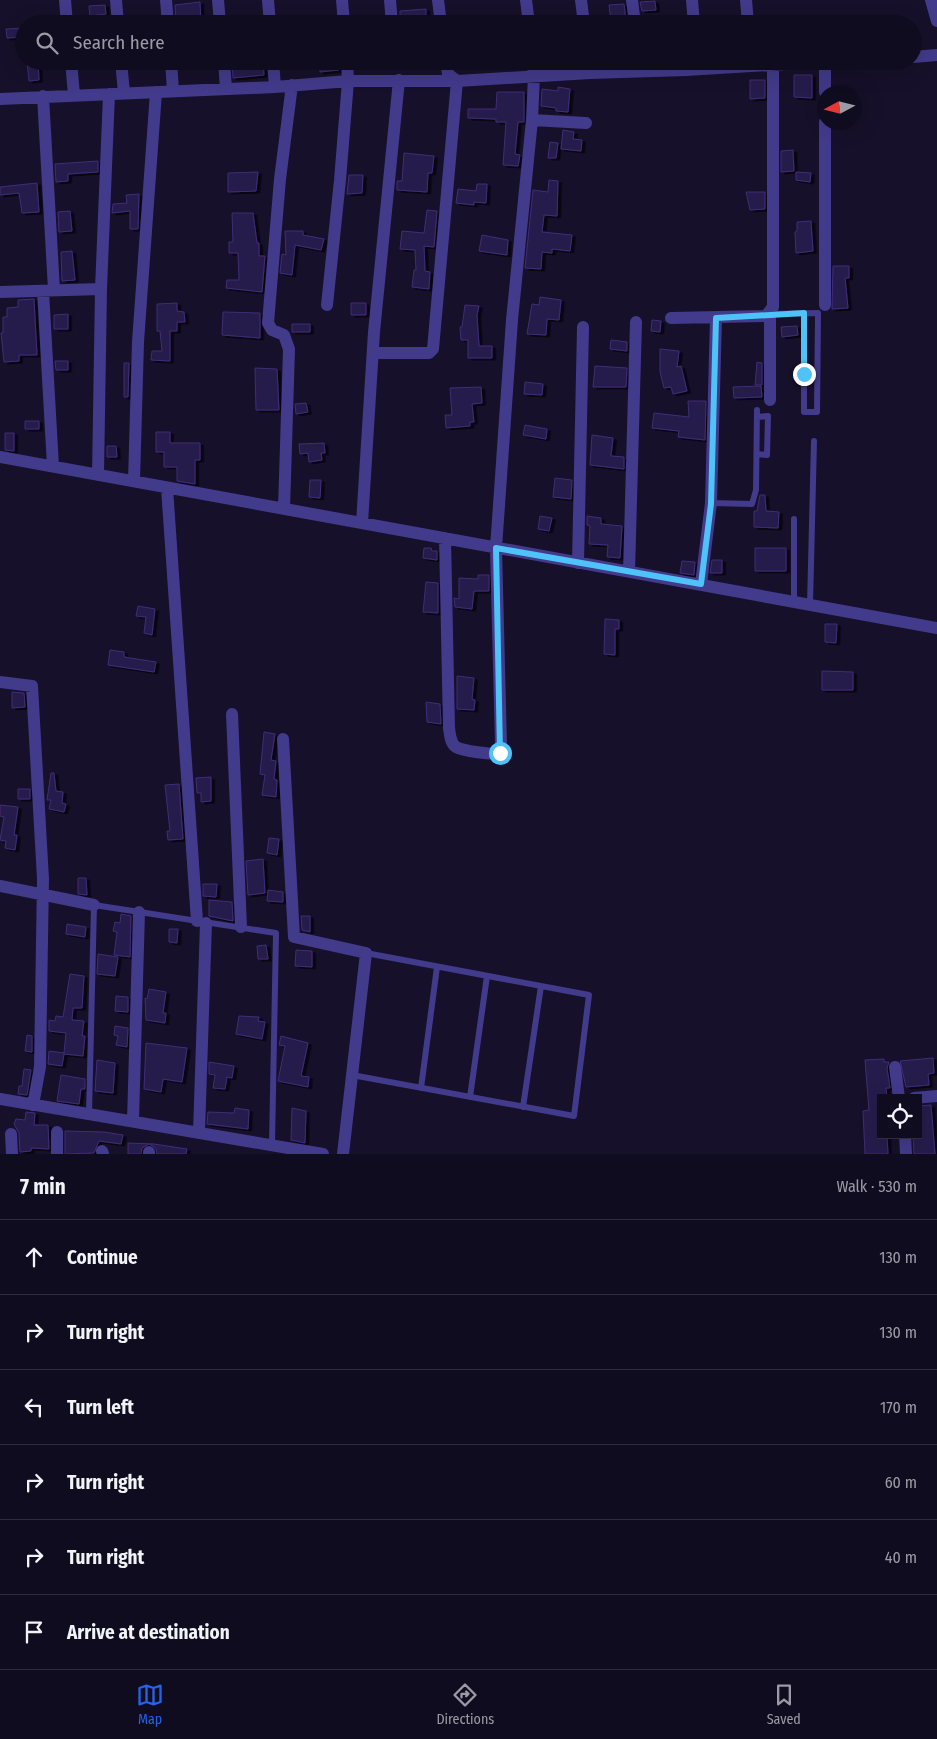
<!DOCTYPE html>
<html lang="en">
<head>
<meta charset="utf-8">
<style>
	:root { --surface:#100c20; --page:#191529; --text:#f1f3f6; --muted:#9c9ba5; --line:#302c3e; --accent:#2563eb }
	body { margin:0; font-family:"Fira Sans Condensed",sans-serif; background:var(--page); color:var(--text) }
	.controls { position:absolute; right:15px; bottom:15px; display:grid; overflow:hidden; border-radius:0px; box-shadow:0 5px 20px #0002 }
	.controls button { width:45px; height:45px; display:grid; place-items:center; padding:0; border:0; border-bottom:1px solid var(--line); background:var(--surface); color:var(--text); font:25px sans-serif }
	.compass { position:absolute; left:817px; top:85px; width:45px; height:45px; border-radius:50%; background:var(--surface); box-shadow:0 5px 20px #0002; rotate:263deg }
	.stop { position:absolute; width:15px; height:15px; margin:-11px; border:4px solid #4fc3f7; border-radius:50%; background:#fff }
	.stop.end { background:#4fc3f7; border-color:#fff; box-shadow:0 1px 5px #0008 }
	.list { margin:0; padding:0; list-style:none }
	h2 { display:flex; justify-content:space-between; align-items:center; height:65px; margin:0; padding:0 20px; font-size:21px }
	h2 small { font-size:16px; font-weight:400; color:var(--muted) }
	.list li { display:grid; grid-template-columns:32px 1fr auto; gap:15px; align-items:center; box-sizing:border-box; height:75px; padding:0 20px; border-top:1px solid var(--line) }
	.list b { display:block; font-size:19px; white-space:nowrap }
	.list em { font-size:16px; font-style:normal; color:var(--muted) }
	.icon { flex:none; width:28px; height:28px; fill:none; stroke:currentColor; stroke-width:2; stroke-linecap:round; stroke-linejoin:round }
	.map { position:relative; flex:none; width:937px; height:1154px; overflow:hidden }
	.search { position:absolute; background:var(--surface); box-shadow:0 5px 20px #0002; left:15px; right:15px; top:15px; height:55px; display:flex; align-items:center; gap:12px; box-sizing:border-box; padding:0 18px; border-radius:28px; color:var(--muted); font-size:19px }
	.sheet { height:515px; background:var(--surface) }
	nav { display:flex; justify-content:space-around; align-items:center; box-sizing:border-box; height:70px; border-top:1px solid var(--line); background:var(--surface); font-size:14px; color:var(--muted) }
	nav a { display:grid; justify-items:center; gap:2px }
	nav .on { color:var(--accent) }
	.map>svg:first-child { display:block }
	.building { fill:#281b4b; stroke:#402d78; filter:url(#shadow) }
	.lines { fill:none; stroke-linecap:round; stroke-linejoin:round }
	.lane { stroke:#423a8a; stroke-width:6 }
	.street { stroke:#423a8a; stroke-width:12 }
	.route { stroke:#4fc3f7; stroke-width:6 }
</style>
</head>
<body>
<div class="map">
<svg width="937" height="1154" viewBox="0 0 937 1154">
	<defs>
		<filter id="shadow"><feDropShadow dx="3.5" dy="2" stdDeviation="0" flood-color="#0009"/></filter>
	</defs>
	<rect width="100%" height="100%" fill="#16102a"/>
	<path class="building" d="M655,1L656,10L642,11L640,2Z
		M200,2L201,24H176L175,5Z
		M624,4L626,20L611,21L609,5Z
		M105,5L106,14L90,16L89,6Z
		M426,9V19L400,21V11Z
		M24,28V37L7,38L6,29Z
		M27,61H38L39,80L29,81Z
		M232,61H263L264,75L233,78Z
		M339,62V70L320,72V64Z
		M794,75H812V98L794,97Z
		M750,80H765V98L750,99Z
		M558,87L570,89L568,112L556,111V108L541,106L542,89L558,91Z
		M497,92H524V122H518L515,154L520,155L518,166L503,165L506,122H496V119L468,118V109H496Z
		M563,130L574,132L573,139L582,140L581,151L561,149Z
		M550,142L558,143L556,158H548Z
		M793,150L794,171L781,172V151Z
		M404,153L434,156L432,173H428L427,192L397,190V181H402Z
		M98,161V172L68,174V181L56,182L55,164Z
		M258,172L256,191L228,192V173Z
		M796,172L811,173L810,182L796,180Z
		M349,175H363L362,193L347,194Z
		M549,180L558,181L557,216L544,215L542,232L572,235L570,251L552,249V253L542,252L541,269L525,268L533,190L548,192Z
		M37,183L39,212L22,213L19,193L0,195V187Z
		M477,184H487L486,203L474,202V205L456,203L458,189L476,191Z
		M746,192H765V209L750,210Z
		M139,194L138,229H130V211L112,213L113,204L127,203L126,195Z
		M427,210L437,211L434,247L424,246L425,271L430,272L429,289L412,287L414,270H416L415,250L400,249L402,231L424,233Z
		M70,211L72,231L59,232L58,212Z
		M232,213H253L257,243H259V256H265L262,292L226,288L227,280H239L238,253H229V242H233Z
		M811,221L813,251L796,253L795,232L797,231V222Z
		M285,231H303V235L324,239L321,250L295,245L292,275L280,273L282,254L286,255Z
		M482,235L508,240L507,255L479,251Z
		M72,251L75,280L62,281L61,252Z
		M833,266H849V278H845L848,308L832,309Z
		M540,297L561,300L559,320L547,319L546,335L527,334L532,304L539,305Z
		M34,299L37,355H19V361L4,362L1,333H3V317H7V308L18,307V300Z
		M177,303V311L184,312L185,322H177V331H170V361L151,360L152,351H162L160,331H157V304Z
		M351,303H366V315H351Z
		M465,305L479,306L477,315L479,346H492V358H468V340H461L460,327H462Z
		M223,312L260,313V338L222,335Z
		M68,314V329H54V315Z
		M652,320L661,321L660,332L651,331Z
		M292,324H310V332H292Z
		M797,326L798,335L782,337L781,327Z
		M611,340L627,342V351L610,349Z
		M660,349L679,351L677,367L681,366L687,391L673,394L671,387L664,388L660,372Z
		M55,361H68V370H56Z
		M757,362L762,363V385H755Z
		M124,363H129L128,397H124Z
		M595,366L627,368L626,387H593Z
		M255,368L277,369L279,410H256Z
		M525,382L543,384L542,395L524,394Z
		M761,386L762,397L734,398L733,387Z
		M481,387L482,403L472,404L474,422H470V426L446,428L445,415H452L450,388Z
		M688,401H706L705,440L678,437L679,431L652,428L654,413L689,417Z
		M306,403L308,412L296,414L295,404Z
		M25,421H39V429H25Z
		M525,425L547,429L546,439L523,435Z
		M156,432H170V443H200V460H195V484L177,481V467H164V452H156Z
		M5,433H14V451L5,450Z
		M592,435L613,438L611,456L624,457V469L590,465Z
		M324,443L325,453H321L322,460L309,462L308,453L300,454L299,444Z
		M107,446H116L117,457H107Z
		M555,478L572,480L571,499L553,497Z
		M310,480H321L320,498L309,497Z
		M760,495H765L766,511L779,512L778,528L754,527V511H757Z
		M540,516L552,518L549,531L538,529Z
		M587,516L601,518V524L622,526L620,558L607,557L608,545L589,544L590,526L587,525Z
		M424,548H431L432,551H437V560L423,558Z
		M755,548H786V571H755Z
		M712,560H722V573H710Z
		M682,561L695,562L694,575L680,573Z
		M478,575H489V591H474L472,609L455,607L454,598L459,599V578L478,579Z
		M426,582L438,583V613L423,612Z
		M138,606L155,609L152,635L144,633L146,617L136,616Z
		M605,619L619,620V629H615V655L604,654Z
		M825,624H837L836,643L825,642Z
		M110,650L124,652V657L156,662L154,672L108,665Z
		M822,671L853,672V690H822Z
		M457,676L474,678L472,699L475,700L474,710L457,709Z
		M12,692L24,693L25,707L12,708Z
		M426,702L440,704L441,724L427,722Z
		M264,732L275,734L271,760L276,761L274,779L277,780L276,797L262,795L265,775L260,774Z
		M51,773H54L56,791L63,792L62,803L66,804L64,812L49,809L51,800H47Z
		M211,777V801L201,802V793H197L196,778Z
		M179,784L183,839L168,840L167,831H170L165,785Z
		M18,789H30V799H18Z
		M0,805L18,807L14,835H17L15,850L5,848L6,841L0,840L4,817L0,816Z
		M269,838L279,839L277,855L267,853Z
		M263,859L265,893L248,895L246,861Z
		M78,878H86L87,895L78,894Z
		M203,884H217L216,897L203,896Z
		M268,890L283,892V902L267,901Z
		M209,900L232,902L233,921L209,916Z
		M121,914L131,916L130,957L114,955L117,932L113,931L115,922L120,923Z
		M301,916H310V932L302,930Z
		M67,924L86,927L85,937L66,934Z
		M169,929H178L177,943L169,942Z
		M266,945L268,959H258L257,946Z
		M296,950L312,951V967L295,966Z
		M98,954L118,957L115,976L97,974Z
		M70,974L84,976L82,1008H73L72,1020L84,1021L82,1036H85L83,1056L64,1054L62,1066L48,1064L49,1051L64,1053L66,1033L49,1031V1020L55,1021L56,1016L63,1017Z
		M149,989L166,992L163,1013H166L165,1023L146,1020L145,998L147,999Z
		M116,996L128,997V1012L115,1011Z
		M239,1016L259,1017L258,1021L265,1022L262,1039L236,1034Z
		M115,1026L128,1028L127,1047L116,1045L118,1036L114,1035Z
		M27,1035L32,1036V1052L25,1051Z
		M281,1036L308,1043L301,1076L309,1077L308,1087L278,1081L285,1046L279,1045Z
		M146,1043L187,1048L182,1082L163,1079L161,1092L144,1089Z
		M933,1058L934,1073L928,1074L929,1085L906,1087L900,1061Z
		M884,1059V1062H889L887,1068L890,1088H886L887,1098H881V1135H887L888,1154H865L863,1111L869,1110L865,1060Z
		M97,1060L115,1063L113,1093L95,1091Z
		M209,1062L234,1066L232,1078L227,1077L225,1089L213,1088L215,1075L209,1074Z
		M24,1069L31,1070L27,1095L18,1094L19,1086H22Z
		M61,1075L85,1079V1089H81L79,1104L57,1101Z
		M931,1105L935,1154H914L913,1135H918V1106Z
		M235,1108L249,1110L248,1129L207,1124L208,1112L234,1113Z
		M292,1108L306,1111L305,1143L291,1140Z
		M26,1112L35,1113L34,1125H48L49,1149L31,1148V1151L20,1152L19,1133L14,1124L16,1119L25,1120Z
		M65,1131L104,1132L123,1135L121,1144L99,1141L94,1153L65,1154Z
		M128,1143L154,1144L187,1149L186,1154H157L156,1148L149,1144L142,1148L141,1154H128Z"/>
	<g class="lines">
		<path class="lane" d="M770,314L818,313L817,412H804V313
			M757,454L767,455L768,416L757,417
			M711,503L752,504L756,490L757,410
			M794,519V602
			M810,605L814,441
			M352,1075L574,1116L589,995L366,953
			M421,1088L437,967
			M470,1097L487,976
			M523,1107L541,986
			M89,1114L94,905L276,933L272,1144"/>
		<path class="street" d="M65,0L67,24
			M116,0L118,24
			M166,0L168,24
			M218,0L220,24
			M268,0L270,24
			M342,0L344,24
			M390,0L392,24
			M438,0L441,24
			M526,0L529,24
			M581,0L584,24
			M632,0L635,24
			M692,0L694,24
			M746,0L748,24
			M931,0L937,21
			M913,57L937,55
			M71,61L74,95
			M121,61L124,93
			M171,61L173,91
			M224,61L226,89
			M273,61L275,87
			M395,61V62
			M825,92V62
			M43,96L54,290
			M0,99L275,87L348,81H457L590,73L686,70L837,61
			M532,120L586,123
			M43,291L53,466
			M0,292L101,289L109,94
			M327,305L340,180L348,81L347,61
			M825,305V122
			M671,318L766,316L773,307V65
			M373,353H429L433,349L457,81L448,74L446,61
			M770,400V314
			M0,457L937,628
			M98,475L101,289
			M134,481L138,342L156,92
			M167,488L197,921
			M284,509L289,349L284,335L272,330L268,323L280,179L292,85
			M362,523L374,332L399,80
			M445,538L449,728C450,734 450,743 456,747C463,751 492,755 500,753L501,745L496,548L512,320L532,120L534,75L533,61
			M578,563L583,327
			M629,572L636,322
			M701,584L711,503L716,318
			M0,682L32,686L43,879L40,1067L33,1105
			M232,714L241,927
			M283,739L294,937L366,953L343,1154
			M0,886L94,905
			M895,1067L899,1098
			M914,1098L937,1096
			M0,1099L323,1154
			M133,1121L139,912
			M57,1132V1154
			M199,1132L206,923
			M11,1134L12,1154
			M905,1135L906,1154
			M102,1151L103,1154
			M149,1152V1154"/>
	</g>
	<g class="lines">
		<path class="route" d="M500,753L496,548L701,584L711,504L716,318L804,313V374"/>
	</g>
</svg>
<div class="controls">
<button><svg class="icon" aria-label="locate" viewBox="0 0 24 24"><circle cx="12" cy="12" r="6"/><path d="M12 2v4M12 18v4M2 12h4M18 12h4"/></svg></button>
</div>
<svg class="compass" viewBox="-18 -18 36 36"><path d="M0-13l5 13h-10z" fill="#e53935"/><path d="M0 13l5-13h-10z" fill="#9c9ba5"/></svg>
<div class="stop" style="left:500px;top:753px"></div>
<div class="stop end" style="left:804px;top:374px"></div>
<div class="search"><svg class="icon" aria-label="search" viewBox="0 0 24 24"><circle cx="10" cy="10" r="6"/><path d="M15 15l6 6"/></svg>Search here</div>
</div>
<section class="sheet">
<h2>7 min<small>Walk · 530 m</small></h2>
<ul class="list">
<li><svg class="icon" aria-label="ahead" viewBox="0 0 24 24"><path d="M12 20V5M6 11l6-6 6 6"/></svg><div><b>Continue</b></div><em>130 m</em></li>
<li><svg class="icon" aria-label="right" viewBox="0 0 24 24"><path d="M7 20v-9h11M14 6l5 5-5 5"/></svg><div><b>Turn right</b></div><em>130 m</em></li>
<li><svg class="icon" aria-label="left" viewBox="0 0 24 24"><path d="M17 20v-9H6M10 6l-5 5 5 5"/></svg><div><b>Turn left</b></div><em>170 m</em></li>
<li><svg class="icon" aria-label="right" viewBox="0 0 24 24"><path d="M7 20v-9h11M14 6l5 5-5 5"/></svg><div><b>Turn right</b></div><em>60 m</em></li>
<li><svg class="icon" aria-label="right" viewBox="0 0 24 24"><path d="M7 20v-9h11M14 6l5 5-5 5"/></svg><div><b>Turn right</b></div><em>40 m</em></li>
<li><svg class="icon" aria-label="arrive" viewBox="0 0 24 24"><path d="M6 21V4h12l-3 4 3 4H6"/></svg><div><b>Arrive at destination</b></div></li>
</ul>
</section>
<nav>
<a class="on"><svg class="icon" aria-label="map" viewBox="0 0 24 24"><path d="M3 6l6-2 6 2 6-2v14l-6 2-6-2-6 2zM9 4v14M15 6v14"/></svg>Map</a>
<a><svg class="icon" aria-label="directions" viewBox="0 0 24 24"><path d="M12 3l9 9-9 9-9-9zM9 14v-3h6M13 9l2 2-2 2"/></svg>Directions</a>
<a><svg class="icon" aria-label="saved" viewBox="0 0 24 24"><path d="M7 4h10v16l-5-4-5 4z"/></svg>Saved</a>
</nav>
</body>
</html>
